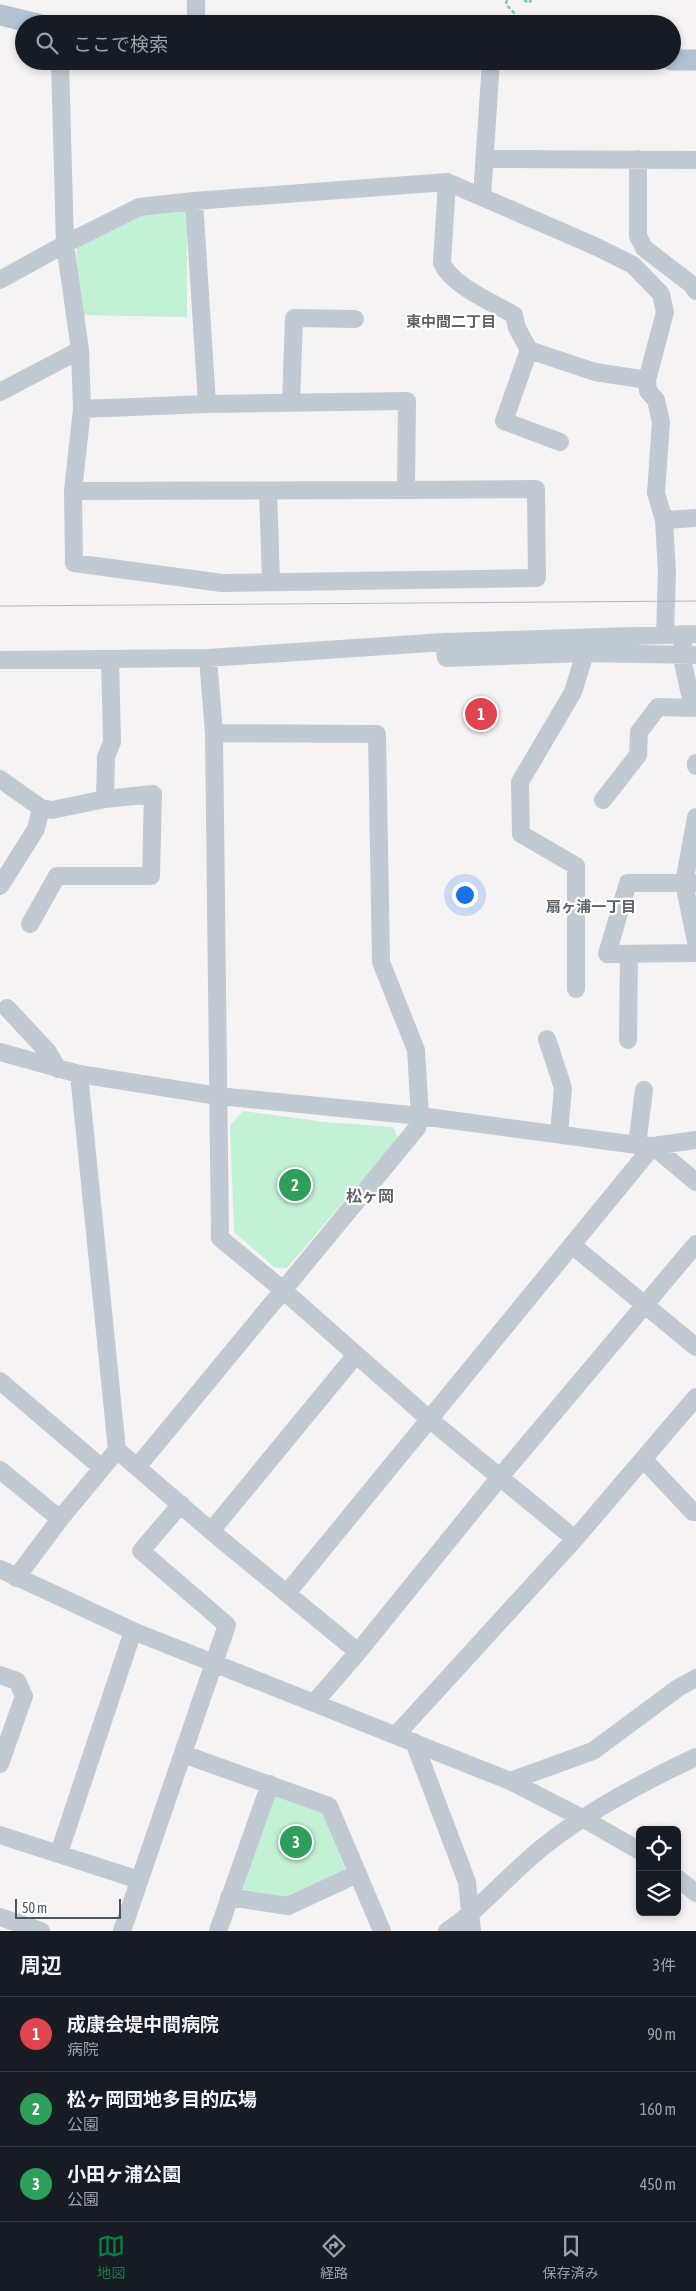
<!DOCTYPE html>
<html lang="ja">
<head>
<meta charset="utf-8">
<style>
	:root { --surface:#171b24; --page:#20242c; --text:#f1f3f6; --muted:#9ea1a6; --line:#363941; --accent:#0b8043 }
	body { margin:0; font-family:"Asap Condensed","Noto Sans JP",sans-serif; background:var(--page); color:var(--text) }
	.controls { position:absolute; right:15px; bottom:15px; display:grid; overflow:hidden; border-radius:8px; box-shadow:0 2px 8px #0003 }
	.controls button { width:45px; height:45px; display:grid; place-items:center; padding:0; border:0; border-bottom:1px solid var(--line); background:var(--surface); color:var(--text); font:25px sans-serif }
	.scale { position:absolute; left:15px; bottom:12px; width:106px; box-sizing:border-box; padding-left:5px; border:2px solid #4a5661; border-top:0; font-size:14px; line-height:18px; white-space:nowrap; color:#4a5661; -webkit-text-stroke:4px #fff; paint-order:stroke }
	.you { position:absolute; left:464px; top:894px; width:18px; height:18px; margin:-12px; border:4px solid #fff; border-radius:50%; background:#1a73e8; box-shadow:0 0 0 8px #1a73e833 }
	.badge { display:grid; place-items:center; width:32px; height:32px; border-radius:50%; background:var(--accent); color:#fff; font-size:16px; font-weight:700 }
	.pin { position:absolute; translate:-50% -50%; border:2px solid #fff; box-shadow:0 1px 5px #0006 }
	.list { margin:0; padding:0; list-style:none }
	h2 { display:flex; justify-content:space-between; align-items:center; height:65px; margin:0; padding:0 20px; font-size:21px }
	h2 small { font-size:16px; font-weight:400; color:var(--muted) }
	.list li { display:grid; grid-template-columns:32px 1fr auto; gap:15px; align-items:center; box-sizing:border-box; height:75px; padding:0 20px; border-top:1px solid var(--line) }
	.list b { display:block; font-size:19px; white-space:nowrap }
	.list p { margin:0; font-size:16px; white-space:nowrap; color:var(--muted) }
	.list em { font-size:16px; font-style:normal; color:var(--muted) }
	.icon { flex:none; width:28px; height:28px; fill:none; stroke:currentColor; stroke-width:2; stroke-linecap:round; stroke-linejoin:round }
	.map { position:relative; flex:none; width:696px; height:1931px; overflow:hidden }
	.search { position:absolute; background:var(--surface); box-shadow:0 2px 8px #0003; left:15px; right:15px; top:15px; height:55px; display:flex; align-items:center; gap:12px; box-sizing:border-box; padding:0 18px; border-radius:28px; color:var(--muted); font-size:19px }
	.sheet { height:290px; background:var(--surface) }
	nav { display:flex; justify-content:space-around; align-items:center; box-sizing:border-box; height:70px; border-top:1px solid var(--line); background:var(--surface); font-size:14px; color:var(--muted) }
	nav a { display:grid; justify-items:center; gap:2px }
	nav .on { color:var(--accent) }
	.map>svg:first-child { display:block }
	.green { fill:#c3f1d5 }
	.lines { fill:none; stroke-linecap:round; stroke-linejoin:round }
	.path { stroke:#7ad0a6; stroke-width:2.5; stroke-dasharray:4 2.5; stroke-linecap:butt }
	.minor { stroke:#c1cad2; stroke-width:18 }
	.major { stroke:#b3c2d1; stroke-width:21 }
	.tram { stroke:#b5b8bd; stroke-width:1 }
	.labels { text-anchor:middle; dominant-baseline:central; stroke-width:4.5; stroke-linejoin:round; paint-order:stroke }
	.neighbourhood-label { font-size:15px; font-weight:bold; fill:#5f6368; stroke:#fff }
	.quarter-label { font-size:16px; font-weight:bold; fill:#5f6368; stroke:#fff }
</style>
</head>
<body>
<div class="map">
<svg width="696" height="1931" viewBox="0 0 696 1931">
	<rect width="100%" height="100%" fill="#f5f3f3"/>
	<path class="green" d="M138,212H187V317L76,315L77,245Z
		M243,1111L325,1122L393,1127L398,1138L287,1268L274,1267L234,1232L230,1126Z
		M273,1794L323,1812L346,1871L287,1897L240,1889Z"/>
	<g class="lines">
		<path class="path" d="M507,0L506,4L515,14V24
			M524,0L529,3L531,0"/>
		<path class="minor" d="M196,24V0
			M60,61L65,244L80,350L82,409L73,491L74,563L222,583L537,578L536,489L406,490L407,401L207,404L82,409
			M485,159L696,160
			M638,159V236L644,248L691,284L696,291
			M447,182L442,263C452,286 492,302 514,315L517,328L529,350L595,372L647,380
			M482,196L491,61
			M194,201L207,404
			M0,280L65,244L139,207L194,201L447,182L597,247L633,265L661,294L665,312L647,380L648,391L656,400L661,422L656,493L664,520L667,572L665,634
			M529,350L504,421L560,442
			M0,392L80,350
			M291,403L294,318L355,319
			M73,491L406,490
			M268,491L271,581
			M664,520L696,518
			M444,642L446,658L585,653L696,655
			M208,658L214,733L220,1238L283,1290L429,1419L575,1539
			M0,660L208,658L444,642L696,634
			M696,763V766
			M0,779L41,808L52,810L105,799L153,794L151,876H57L30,924
			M105,799L106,757L112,742L110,659
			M603,800L638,755L639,732L658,707L693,708L681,654L683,643
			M695,883H684L696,817
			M0,886L36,829L41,808
			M696,942L684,883H628L607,954L696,953
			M576,989V866L521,834L520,782L573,692L585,653
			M7,1008L48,1052L58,1069
			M547,1039L563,1088L559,1134
			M628,1040L629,955
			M0,1052L79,1074L218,1096L420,1116L637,1145L653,1146L696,1140
			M79,1074L117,1450L211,1531L358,1652L314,1703
			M637,1145L644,1090
			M653,1146L696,1182
			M572,1245L696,1347
			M0,1381L102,1468
			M644,1460L693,1512H696
			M138,1466L417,1128L420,1116L416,1050L381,962L377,734L214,733
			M0,1470L60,1519
			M211,1531L355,1356
			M0,1569L133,1631L510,1781L584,1819L640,1851
			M16,1578L60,1519L117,1450
			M287,1593L653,1146
			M358,1652L500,1477L696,1244
			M0,1675L17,1681L24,1696L0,1764
			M396,1735L575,1539L696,1397
			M414,1742L467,1882L472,1931
			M183,1754L329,1806L382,1931
			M510,1781L593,1751L678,1688L696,1678
			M0,1835L139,1880
			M59,1853L133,1631
			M677,1878L696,1893
			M229,1897L288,1906L357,1874
			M0,1917L41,1931
			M122,1931L227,1625L141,1551L181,1504
			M218,1931L270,1784
			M447,1931C483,1907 510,1873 544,1846C589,1810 645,1781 696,1757"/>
		<path class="major" d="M0,15L38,24
			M672,60H696
			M491,61H492"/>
		<path class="tram" d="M0,606L696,601"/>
	</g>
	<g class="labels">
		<g class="neighbourhood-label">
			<text x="451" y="321">東中間二丁目</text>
			<text x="591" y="906">扇ヶ浦一丁目</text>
		</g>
		<g class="quarter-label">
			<text x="370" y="1196">松ヶ岡</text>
		</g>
	</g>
</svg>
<div class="controls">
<button><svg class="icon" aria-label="locate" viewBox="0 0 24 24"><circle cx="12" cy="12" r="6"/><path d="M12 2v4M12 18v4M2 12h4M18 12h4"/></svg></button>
<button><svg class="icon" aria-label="layers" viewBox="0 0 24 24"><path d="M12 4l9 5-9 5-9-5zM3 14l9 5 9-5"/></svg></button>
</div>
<div class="scale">50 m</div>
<div class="you"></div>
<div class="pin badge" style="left:481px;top:714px;background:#e0444e">1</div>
<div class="pin badge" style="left:295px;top:1185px;background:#2e9e5b">2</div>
<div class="pin badge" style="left:296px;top:1842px;background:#2e9e5b">3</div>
<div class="search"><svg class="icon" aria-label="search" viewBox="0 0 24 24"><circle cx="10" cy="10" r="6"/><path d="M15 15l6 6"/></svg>ここで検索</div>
</div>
<section class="sheet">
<h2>周辺<small>3件</small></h2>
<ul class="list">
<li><span class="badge" style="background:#e0444e">1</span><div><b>成康会堤中間病院</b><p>病院</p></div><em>90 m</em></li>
<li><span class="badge" style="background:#2e9e5b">2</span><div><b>松ヶ岡団地多目的広場</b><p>公園</p></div><em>160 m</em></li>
<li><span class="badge" style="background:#2e9e5b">3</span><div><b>小田ヶ浦公園</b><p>公園</p></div><em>450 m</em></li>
</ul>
</section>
<nav>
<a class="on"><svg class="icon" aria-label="map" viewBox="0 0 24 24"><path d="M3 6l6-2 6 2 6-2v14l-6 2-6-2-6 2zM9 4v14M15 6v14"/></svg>地図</a>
<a><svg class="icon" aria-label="directions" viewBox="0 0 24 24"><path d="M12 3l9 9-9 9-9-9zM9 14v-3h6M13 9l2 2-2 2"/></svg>経路</a>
<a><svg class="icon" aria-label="saved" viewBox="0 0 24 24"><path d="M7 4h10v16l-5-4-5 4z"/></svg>保存済み</a>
</nav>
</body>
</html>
